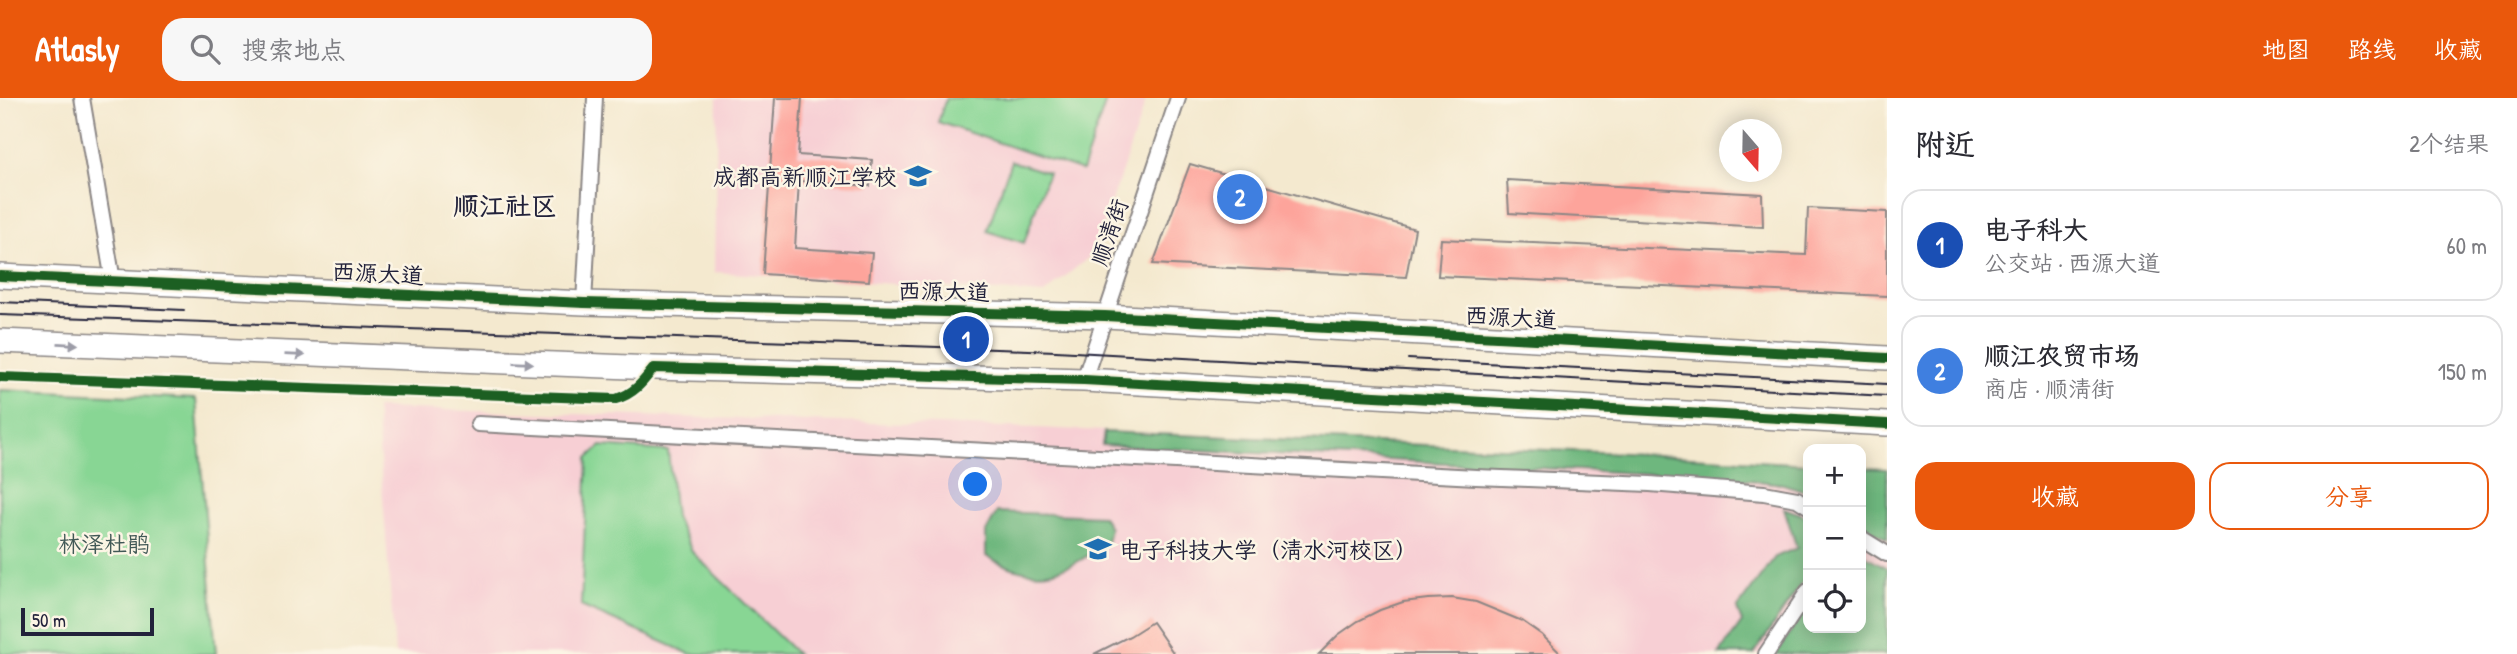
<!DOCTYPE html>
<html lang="zh">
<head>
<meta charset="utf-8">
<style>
	:root { --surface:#fff; --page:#f7f7f7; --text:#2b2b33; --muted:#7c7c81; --line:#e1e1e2; --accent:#ea580c }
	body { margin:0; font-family:"Patrick Hand","LXGW WenKai TC",sans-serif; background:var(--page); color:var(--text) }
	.controls { position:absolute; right:21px; bottom:21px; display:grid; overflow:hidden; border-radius:14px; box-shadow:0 4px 18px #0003 }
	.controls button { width:63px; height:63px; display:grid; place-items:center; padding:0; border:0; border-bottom:2px solid var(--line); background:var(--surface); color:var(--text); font:35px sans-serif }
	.compass { position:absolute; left:1719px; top:21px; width:63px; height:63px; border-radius:50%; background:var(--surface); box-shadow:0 4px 18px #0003; rotate:160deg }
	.scale { position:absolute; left:21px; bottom:18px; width:133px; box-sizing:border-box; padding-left:7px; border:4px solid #22223b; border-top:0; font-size:19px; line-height:24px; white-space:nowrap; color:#22223b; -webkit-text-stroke:5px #fcf5e5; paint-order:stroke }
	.you { position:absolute; left:976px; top:387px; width:24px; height:24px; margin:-18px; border:5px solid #fff; border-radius:50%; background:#1a73e8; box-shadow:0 0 0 10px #1a73e833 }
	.badge { display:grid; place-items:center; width:46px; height:46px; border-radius:50%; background:var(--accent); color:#fff; font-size:23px; font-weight:700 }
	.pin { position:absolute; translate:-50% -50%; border:4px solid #fff; box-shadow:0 2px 7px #0006 }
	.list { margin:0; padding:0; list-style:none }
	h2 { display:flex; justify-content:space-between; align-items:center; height:91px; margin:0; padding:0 28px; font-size:30px }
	h2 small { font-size:23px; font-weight:400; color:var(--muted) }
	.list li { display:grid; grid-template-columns:46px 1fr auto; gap:21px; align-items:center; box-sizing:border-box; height:112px; margin:0 14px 14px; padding:0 14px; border:2px solid var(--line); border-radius:21px }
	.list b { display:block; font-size:26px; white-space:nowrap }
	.list p { margin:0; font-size:23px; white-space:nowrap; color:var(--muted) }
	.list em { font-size:23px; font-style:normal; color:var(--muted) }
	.actions { display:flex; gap:14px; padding:21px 28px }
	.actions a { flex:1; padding:16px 0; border:2px solid var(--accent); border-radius:21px; text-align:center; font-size:24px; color:var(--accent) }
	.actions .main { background:var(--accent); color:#fff }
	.icon { flex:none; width:38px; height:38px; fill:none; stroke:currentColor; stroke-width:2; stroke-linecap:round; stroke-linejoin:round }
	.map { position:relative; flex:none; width:1887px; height:556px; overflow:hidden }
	header { display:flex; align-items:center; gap:42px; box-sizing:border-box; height:98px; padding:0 35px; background:var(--accent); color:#fff }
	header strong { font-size:33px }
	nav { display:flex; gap:38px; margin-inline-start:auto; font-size:24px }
	.search { width:490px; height:63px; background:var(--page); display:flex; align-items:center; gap:18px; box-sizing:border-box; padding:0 24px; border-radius:21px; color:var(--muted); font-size:26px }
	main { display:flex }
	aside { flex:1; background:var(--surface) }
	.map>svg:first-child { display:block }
	.built { fill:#f7cfd4 }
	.green { fill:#88d694; stroke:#557c68; stroke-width:2 }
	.forest { fill:#6eb77e; stroke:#486c5c; stroke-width:2 }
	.building { fill:#fda49b }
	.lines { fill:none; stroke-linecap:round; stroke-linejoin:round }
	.minor-casing { stroke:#8b8685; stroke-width:18 }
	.primary-casing { stroke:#8b8685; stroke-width:26 }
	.minor { stroke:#fff; stroke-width:14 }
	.primary { stroke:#fff; stroke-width:23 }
	.tram { stroke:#22223b; stroke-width:2 }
	.cycleway-casing { stroke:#fcf5e5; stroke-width:15 }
	.cycleway { stroke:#1b5e20; stroke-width:10 }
	.oneway { fill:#9c9ca7 }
	.labels { text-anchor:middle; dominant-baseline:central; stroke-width:5; stroke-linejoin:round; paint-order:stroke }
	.poi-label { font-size:23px; fill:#22223b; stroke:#fcf5e5; text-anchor:end }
	.street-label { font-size:23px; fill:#22223b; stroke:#fcf5e5 }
	.park-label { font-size:23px; fill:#415856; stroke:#fcf5e5 }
	.quarter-label { font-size:26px; font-weight:bold; fill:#22223b; stroke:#fcf5e5 }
</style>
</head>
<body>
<header>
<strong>Atlasly</strong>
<div class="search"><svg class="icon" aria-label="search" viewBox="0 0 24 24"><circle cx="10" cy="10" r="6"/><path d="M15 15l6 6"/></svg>搜索地点</div>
<nav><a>地图</a><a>路线</a><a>收藏</a></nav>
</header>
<main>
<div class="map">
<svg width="1887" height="556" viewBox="0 0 1887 556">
	<rect width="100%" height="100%" fill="#fcf5e5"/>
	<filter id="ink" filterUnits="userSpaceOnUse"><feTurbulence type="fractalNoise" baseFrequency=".0143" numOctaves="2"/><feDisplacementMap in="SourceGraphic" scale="14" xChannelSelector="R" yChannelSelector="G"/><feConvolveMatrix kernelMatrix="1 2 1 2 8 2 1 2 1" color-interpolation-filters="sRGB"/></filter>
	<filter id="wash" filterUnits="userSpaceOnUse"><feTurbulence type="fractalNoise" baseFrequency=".00686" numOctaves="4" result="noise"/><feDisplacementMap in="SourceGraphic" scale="28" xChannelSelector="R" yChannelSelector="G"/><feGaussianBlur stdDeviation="1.57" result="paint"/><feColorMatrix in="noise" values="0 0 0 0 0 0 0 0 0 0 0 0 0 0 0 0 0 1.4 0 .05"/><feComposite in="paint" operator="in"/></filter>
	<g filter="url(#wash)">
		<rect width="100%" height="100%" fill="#f4e9cf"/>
		<path class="built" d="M717,0H1147L1094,155L1044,196L714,174Z
			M376,310L1036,330L1624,355L1808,366V530H1861V370L1887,371V556H395Z"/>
		<path class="green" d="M946,0H1107L1082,73L938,24Z
			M1011,63L1048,75L1024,145L987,133Z
			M0,292L196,301L216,556H0Z
			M601,348L668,353L675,419L693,455L797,556H690L581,508L588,360Z"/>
		<path class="forest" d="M1104,334L1624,355L1808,366V394L1783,386L1730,380L1102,347Z
			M1861,370L1887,371V441L1861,426Z
			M1784,410L1808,419V476L1754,556H1719L1742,524L1737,511L1775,459L1797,450Z
			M997,414L1103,418L1110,430L1107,445C1061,477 1038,486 986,458V434Z
			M1861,455L1887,470V556H1776L1808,507V530H1861Z"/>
		<g id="blocks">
			<path class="building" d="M775,0H802L798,57L872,62L870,88L799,83L795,150L872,155L869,183L763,176Z
				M1190,66L1415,131L1406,179L1153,166Z
				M1507,82L1762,96L1763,129L1509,115Z
				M1808,110L1887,114V198L1438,178L1441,141L1806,157Z
				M1452,500L1476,504L1522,523L1542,537L1561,556H1319L1338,537L1358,523L1380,512L1403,504L1428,501Z
				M1152,524L1174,556H1094L1130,538Z"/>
		</g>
	</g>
	<g filter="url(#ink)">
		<use href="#blocks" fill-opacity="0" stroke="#8b8685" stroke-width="2"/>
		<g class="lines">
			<g class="minor-casing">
				<path id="minor" d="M82,0L113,183
					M584,205L595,0
					M1084,282L1178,0
					M478,326L1476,379L1650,386L1764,395L1797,401L1808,408
					M1861,440L1887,456
					M1766,556L1808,493"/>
			</g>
			<g class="primary-casing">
				<path id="primary" d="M0,178L584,205L1105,218L1887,260
					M0,243L654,270L1084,282L1887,326"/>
			</g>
			<use href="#minor" class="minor"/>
			<use href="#primary" class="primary"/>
			<path class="tram" d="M0,204L184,212
				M0,217L1056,253L1887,298
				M1408,261L1887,286"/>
			<g class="cycleway-casing">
				<path id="cycleway" d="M0,178L584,205L1105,218L1887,260
					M0,279L616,301C634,296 643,284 654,270L1084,282L1887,326"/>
			</g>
			<use href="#cycleway" class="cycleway"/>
		</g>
		<defs><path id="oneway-solid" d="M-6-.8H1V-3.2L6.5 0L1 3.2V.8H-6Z" transform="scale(1.75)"/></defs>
		<g class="oneway">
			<use href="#oneway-solid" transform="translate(68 246) rotate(3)"/>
			<use href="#oneway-solid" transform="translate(295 257) rotate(2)"/>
			<use href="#oneway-solid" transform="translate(523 265) rotate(2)"/>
		</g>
	</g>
	<defs>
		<g id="school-bare" transform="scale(2.1)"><path d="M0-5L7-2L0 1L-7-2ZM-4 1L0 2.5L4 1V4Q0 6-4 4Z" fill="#1f6fb2" stroke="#fcf5e5" stroke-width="2.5" paint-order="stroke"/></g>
		<g id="university-bare" transform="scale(2.1)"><path d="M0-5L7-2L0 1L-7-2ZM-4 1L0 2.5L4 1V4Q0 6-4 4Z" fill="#1f6fb2" stroke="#fcf5e5" stroke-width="2.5" paint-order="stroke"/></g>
	</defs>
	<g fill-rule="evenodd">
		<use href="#school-bare" x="918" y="78"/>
		<use href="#university-bare" x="1098" y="451"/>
	</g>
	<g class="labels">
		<g class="poi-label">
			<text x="897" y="78">成都高新顺江学校</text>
			<text x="1119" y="451" text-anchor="start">电子科技大学（清水河校区）</text>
		</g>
		<g class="street-label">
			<text transform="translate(1109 134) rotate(-71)">顺清街</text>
			<text transform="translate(378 175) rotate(3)">西源大道</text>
			<text transform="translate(944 193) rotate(1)">西源大道</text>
			<text transform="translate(1511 219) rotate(3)">西源大道</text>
		</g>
		<g class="park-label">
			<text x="104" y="445">林泽杜鹃</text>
		</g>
		<g class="quarter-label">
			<text x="505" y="107">顺江社区</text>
		</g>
	</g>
</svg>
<div class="controls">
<button>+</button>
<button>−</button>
<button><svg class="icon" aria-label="locate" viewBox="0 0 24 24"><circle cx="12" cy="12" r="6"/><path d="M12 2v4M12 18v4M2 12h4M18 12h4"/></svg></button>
</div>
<svg class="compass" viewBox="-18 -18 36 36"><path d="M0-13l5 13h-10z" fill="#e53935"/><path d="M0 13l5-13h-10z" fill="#7c7c81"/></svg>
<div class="scale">50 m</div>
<div class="you"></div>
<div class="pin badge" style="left:966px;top:241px;background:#1a4fb4">1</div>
<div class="pin badge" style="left:1240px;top:99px;background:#3f7fe0">2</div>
</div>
<aside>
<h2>附近<small>2个结果</small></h2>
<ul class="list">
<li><span class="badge" style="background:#1a4fb4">1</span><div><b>电子科大</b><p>公交站 · 西源大道</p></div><em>60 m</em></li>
<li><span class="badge" style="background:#3f7fe0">2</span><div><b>顺江农贸市场</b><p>商店 · 顺清街</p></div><em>150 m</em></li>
</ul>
<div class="actions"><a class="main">收藏</a><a>分享</a></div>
</aside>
</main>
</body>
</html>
